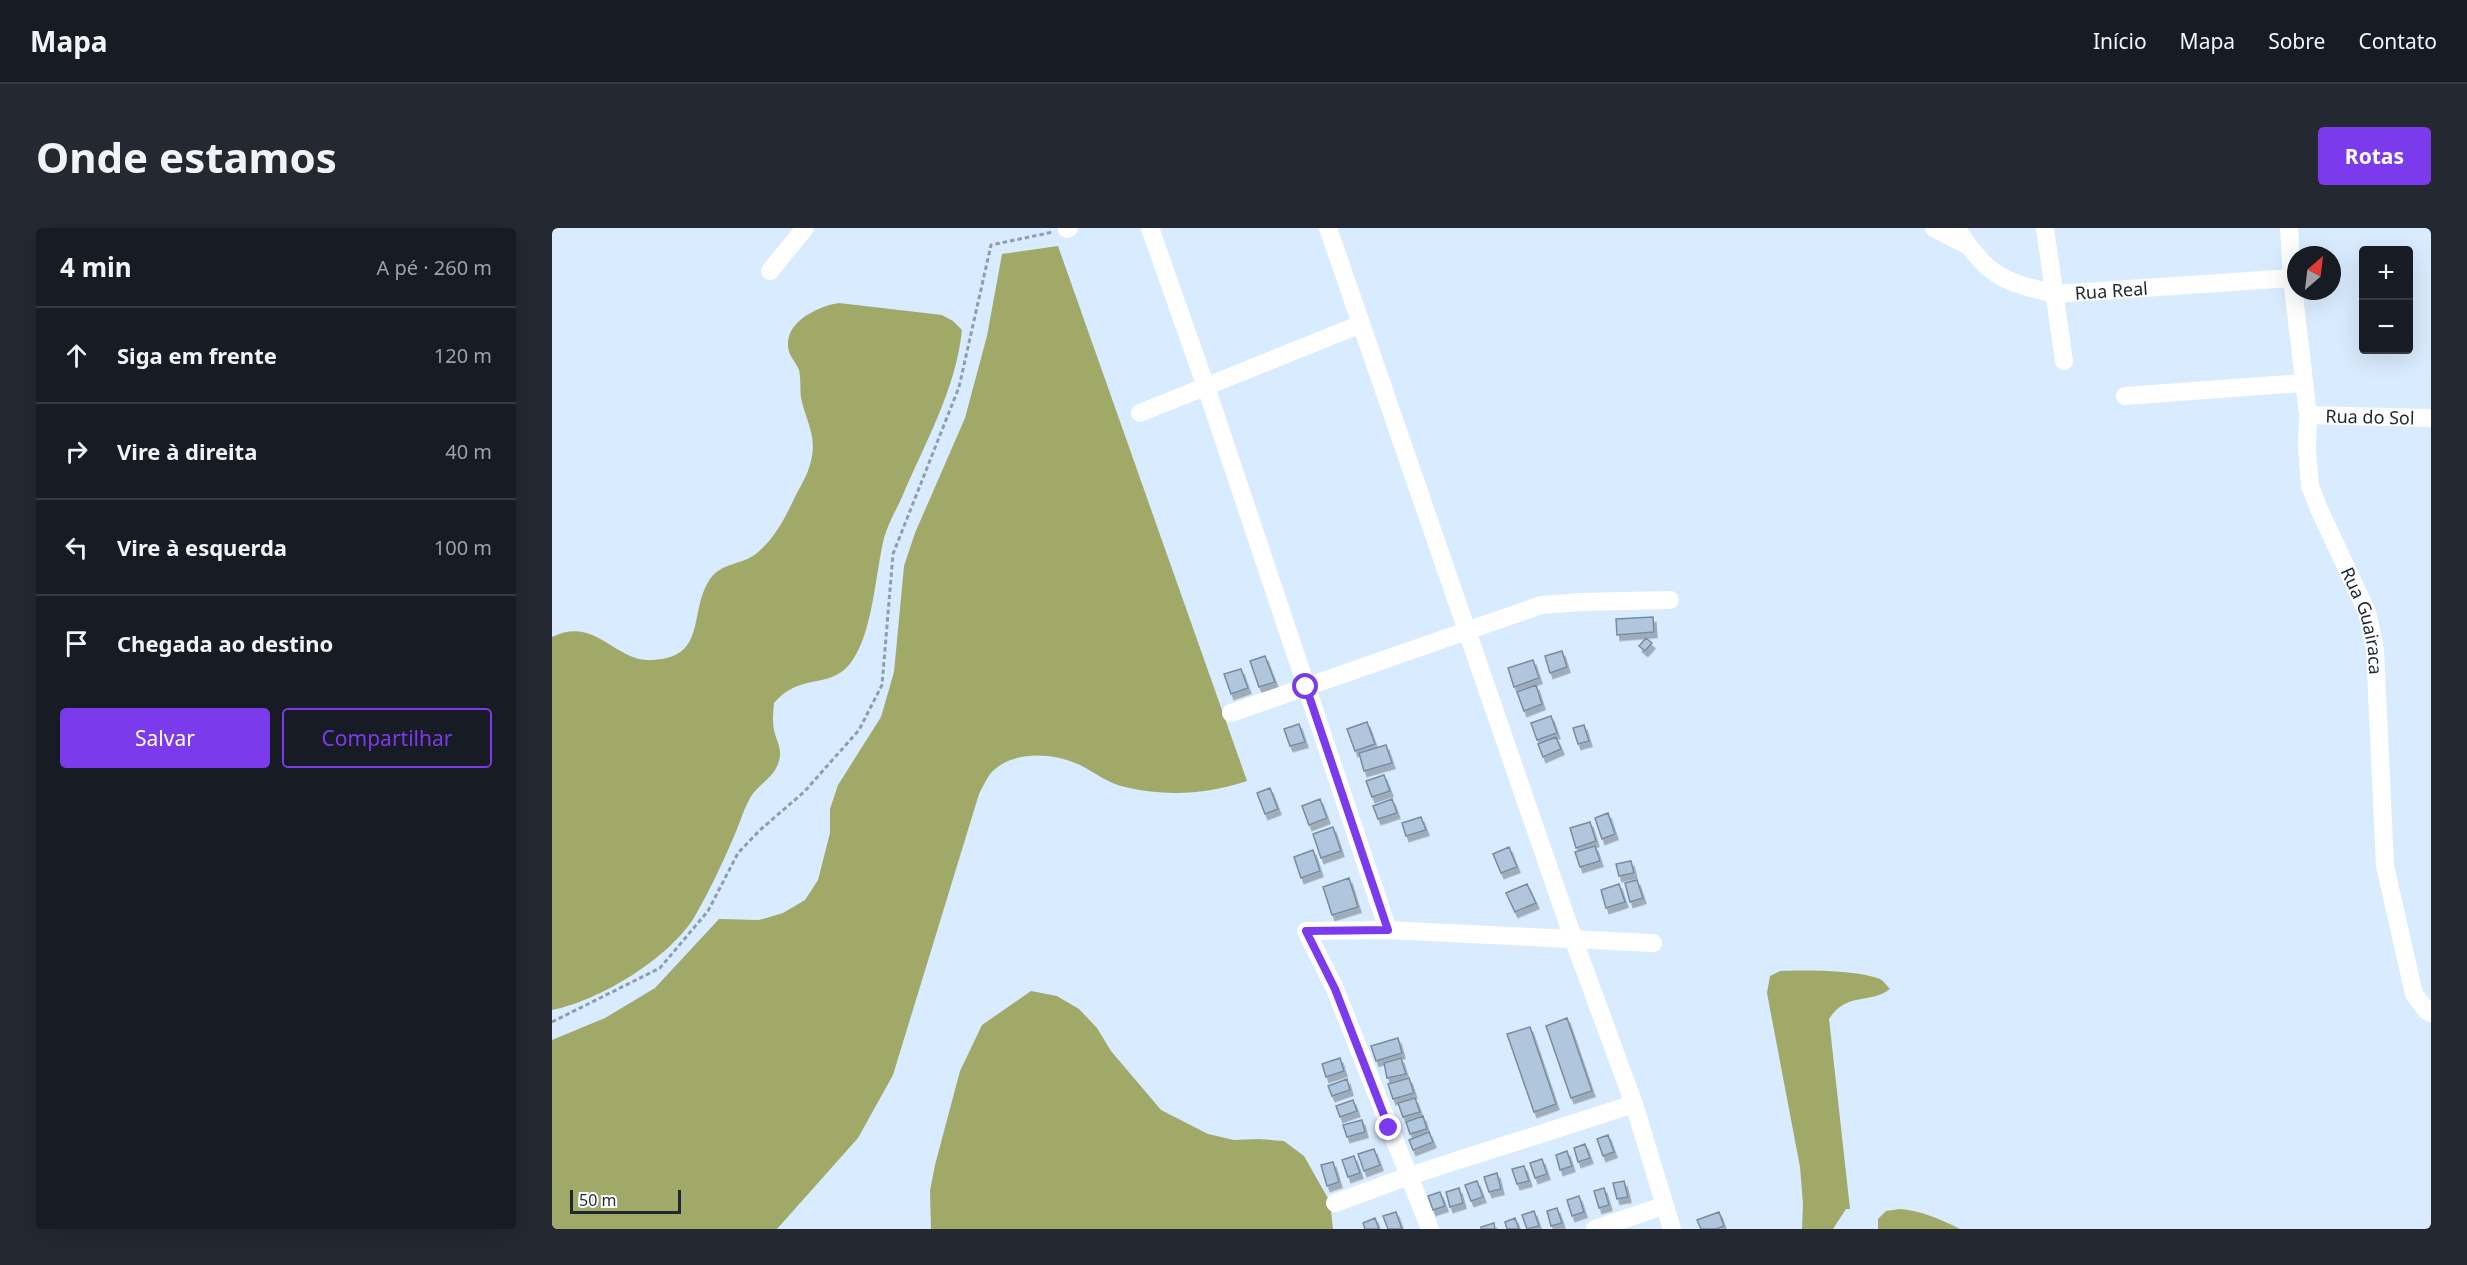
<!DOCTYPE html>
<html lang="pt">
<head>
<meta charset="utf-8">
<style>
	:root { --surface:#171b24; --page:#242831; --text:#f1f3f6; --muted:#9ea1a6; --line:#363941; --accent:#7c3aed }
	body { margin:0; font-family:"Noto Sans",sans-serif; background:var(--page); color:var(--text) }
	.controls { position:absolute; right:18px; top:18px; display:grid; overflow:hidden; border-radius:6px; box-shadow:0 6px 24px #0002 }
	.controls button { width:54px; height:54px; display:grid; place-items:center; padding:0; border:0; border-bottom:2px solid var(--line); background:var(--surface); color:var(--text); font:30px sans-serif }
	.compass { position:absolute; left:1735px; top:18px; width:54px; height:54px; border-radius:50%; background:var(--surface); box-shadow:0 6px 24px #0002; rotate:28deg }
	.scale { position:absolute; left:18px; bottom:15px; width:111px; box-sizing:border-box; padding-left:6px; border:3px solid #1f2831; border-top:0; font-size:16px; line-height:21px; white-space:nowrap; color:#1f2831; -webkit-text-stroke:4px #fff; paint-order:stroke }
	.stop { position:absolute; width:18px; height:18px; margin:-14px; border:4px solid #7c3aed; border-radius:50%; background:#fff }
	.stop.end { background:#7c3aed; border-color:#fff; box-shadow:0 2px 6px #0008 }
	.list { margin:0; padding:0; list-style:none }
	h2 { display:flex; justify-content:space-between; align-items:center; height:78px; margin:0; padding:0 24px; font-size:26px }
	h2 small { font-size:20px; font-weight:400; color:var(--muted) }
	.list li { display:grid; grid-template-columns:39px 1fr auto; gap:18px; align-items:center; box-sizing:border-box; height:96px; padding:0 24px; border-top:2px solid var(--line) }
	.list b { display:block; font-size:22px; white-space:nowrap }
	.list em { font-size:20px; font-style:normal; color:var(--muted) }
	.actions { display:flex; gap:12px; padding:18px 24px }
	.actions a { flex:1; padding:14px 0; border:2px solid var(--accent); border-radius:6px; text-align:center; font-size:21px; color:var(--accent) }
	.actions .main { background:var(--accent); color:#fff }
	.icon { flex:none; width:33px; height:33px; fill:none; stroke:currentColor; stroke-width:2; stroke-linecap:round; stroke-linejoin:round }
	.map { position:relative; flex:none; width:1879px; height:1001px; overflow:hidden; border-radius:6px }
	header { display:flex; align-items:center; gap:36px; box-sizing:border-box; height:84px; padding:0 30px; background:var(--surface); border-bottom:2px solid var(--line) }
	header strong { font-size:28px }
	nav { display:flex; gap:33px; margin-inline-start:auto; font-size:21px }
	.intro { display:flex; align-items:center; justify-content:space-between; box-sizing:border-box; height:144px; padding:0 36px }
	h1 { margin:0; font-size:42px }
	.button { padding:15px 27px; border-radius:6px; background:var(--accent); color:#fff; font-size:21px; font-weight:700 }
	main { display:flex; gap:36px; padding:0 36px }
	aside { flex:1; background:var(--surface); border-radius:6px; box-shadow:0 6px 24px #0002 }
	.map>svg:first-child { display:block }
	.forest { fill:#a1a969 }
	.building { fill:#b0c6dd; stroke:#778ca1; stroke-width:1.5; filter:url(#shadow) }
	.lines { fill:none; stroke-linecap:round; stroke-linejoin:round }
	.path { stroke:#8e9dac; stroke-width:3; stroke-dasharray:4.5 3; stroke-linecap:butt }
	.minor { stroke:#fff; stroke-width:18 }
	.route { stroke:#7c3aed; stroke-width:8 }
	.labels { text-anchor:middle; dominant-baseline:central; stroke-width:5; stroke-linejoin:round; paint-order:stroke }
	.street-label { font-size:18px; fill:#1f2831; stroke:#fff }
</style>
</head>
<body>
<header>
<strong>Mapa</strong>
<nav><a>Início</a><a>Mapa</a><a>Sobre</a><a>Contato</a></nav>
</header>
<div class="intro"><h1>Onde estamos</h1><a class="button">Rotas</a></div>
<main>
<aside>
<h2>4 min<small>A pé · 260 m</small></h2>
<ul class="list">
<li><svg class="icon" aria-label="ahead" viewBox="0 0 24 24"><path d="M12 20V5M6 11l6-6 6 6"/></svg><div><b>Siga em frente</b></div><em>120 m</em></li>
<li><svg class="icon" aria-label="right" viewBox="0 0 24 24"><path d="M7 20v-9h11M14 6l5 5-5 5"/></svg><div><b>Vire à direita</b></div><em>40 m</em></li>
<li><svg class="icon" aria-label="left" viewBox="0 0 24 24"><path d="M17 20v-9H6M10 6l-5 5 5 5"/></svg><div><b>Vire à esquerda</b></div><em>100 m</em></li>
<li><svg class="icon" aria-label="arrive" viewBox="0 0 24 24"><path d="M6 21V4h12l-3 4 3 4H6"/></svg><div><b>Chegada ao destino</b></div></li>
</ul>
<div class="actions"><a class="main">Salvar</a><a>Compartilhar</a></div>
</aside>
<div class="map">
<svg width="1879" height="1001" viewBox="0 0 1879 1001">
	<defs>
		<filter id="shadow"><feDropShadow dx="3" dy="5.5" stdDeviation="0" flood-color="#0004"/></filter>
	</defs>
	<rect width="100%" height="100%" fill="#d9ebfe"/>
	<path class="forest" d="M506,18L695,553C654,566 616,569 573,559C557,556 542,544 528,537C502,525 460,521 438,546C434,552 430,560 427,566L341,847L306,910L225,1001H0V812L53,790L103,760L167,691L207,692L231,685L253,672L266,652L278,605V581L286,557L329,489L342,444L352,338L363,305L413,190L435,108L450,26Z
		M287,75L390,87L401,93L410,102C404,161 373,215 350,269C344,282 336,296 332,310C323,347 321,408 297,437C277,461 247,445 222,475C221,485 220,496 223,506C226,516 230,522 227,533C222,551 205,556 197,572C191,583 188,595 183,606C171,634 158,662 143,688C118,730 47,773 0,782V409C44,387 63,435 101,432C156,429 136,384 158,351C170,334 191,337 205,325C222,311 232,292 241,273C246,262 253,252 257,240C267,210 255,197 249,170C248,161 249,151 247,142C244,134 236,127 236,118C234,93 267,78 287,75Z
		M1228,743C1253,742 1305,742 1328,751C1332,753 1335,758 1338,761C1317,777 1295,763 1277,791L1298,981H1294L1281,1001H1250L1251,976L1248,939L1215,765L1218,748Z
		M479,763L505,768L527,781L545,800L559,823L609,882L656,906L682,912L707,911L732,913L752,928L778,974L781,1001H379L378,963L383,937L408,843L430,797Z
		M1348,981C1370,983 1388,991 1408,1001H1326V991L1334,983Z"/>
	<path class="building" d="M1101,389L1102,404L1065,407L1064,391Z
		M1094,410L1100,415L1093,423L1087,418Z
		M1010,423L1015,439L998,445L993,428Z
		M713,428L723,454L707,459L698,433Z
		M981,432L987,450L962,459L956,440Z
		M689,441L696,460L679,466L672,446Z
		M984,457L990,476L972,483L965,464Z
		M999,488L1005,505L985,512L979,495Z
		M815,494L823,516L803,523L795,501Z
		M747,496L753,514L738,518L732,501Z
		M1032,497L1037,513L1026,516L1021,500Z
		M1004,509L1009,521L991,529L986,516Z
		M834,517L840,535L812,543L807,525Z
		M832,547L838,563L820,569L814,553Z
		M718,560L726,581L713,586L705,565Z
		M768,571L775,590L757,597L750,578Z
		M840,571L845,585L826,591L821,578Z
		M1056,585L1063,606L1050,611L1043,590Z
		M869,589L874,602L854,608L850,595Z
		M1038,594L1044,613L1024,620L1018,600Z
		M781,599L789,623L769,630L761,606Z
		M1043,618L1048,633L1028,639L1023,624Z
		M957,619L965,639L949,645L941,626Z
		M761,622L768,643L749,650L742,629Z
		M1079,633L1082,645L1067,648L1064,636Z
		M797,650L806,679L780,687L771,659Z
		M1085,652L1091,670L1078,674L1073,655Z
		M975,656L984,675L963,684L954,665Z
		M1067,656L1073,674L1054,680L1049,662Z
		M1015,790L1040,863L1019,870L994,798Z
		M978,799L1004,876L982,884L955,806Z
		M846,810L850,825L824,833L819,818Z
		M788,830L792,843L774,849L770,836Z
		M849,830L854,846L835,850L832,835Z
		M857,850L862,865L841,871L836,856Z
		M795,851L798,862L780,868L776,858Z
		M863,870L868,884L851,889L846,875Z
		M801,872L805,883L788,889L784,878Z
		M871,888L875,901L858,906L854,894Z
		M810,892L813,904L795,909L791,897Z
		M877,904L881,914L861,922L857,912Z
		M1056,907L1062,924L1051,928L1045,911Z
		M1033,916L1038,930L1026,934L1022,920Z
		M822,921L828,937L812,943L806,926Z
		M1015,923L1020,938L1008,942L1004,927Z
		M802,928L808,945L796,949L790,932Z
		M990,931L995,946L983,950L978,935Z
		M781,934L787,954L775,958L769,937Z
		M972,938L977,953L965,956L960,941Z
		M945,945L949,961L937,964L932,949Z
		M925,953L931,969L919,973L913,957Z
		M1072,953L1076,969L1065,971L1061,955Z
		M907,960L911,975L898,979L894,964Z
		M1052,960L1057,977L1047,980L1042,963Z
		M888,964L893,978L881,982L876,968Z
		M1027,968L1032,984L1020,988L1015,972Z
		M1005,980L1010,995L999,998L995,983Z
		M982,983L987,998L975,1001L970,987Z
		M844,984L850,1001H836L831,988Z
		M1167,984L1172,998L1164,1001H1149L1145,992Z
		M823,990L827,1001H813L811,995Z
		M963,990L967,1001H955L953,994Z
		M942,995L943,1001H929V999Z"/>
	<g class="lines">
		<path class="path" d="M0,794L108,740L156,683L186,625L208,602L252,564L307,502L330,457L341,326L407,159L439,17L501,4"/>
		<g class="minor">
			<path d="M598,0L654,159L836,702"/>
			<path d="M776,0L1021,710L1082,876L1120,1001"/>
			<path d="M1382,0L1413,16"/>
			<path id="s1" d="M1404,0C1415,16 1429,36 1445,46C1461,57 1485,61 1503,66L1740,50"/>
			<path d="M1493,0L1512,133"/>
			<path id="s2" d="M1737,0L1740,50L1756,187L1755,221L1758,258L1767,281L1815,384L1823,421L1833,638L1862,766L1875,783L1879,785"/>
			<path d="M515,1L517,0"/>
			<path d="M218,43L253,0"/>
			<path d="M1573,168L1751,155"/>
			<path d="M588,185L809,96"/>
			<path id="s3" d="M1756,187L1879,190"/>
			<path d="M679,485L989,377L1029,374L1118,372"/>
			<path d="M783,975L857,948L1082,876"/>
			<path d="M878,1001L783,761L754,703L836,702L1101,715"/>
			<path d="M1043,1001L1111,978"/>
		</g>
	</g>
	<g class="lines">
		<path class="route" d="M754,459L836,702L754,703L783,761L837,900"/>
	</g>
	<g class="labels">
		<g class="street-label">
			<text stroke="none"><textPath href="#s1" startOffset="180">Rua Real</textPath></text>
			<text stroke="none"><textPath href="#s3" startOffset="62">Rua do Sol</textPath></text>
			<text stroke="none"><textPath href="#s2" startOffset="405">Rua Guairaca</textPath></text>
		</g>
	</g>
</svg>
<div class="controls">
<button>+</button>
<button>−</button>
</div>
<svg class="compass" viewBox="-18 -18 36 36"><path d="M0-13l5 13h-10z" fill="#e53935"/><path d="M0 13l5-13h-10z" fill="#9ea1a6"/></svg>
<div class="scale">50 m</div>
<div class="stop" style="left:754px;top:459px"></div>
<div class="stop end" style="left:837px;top:900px"></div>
</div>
</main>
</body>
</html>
